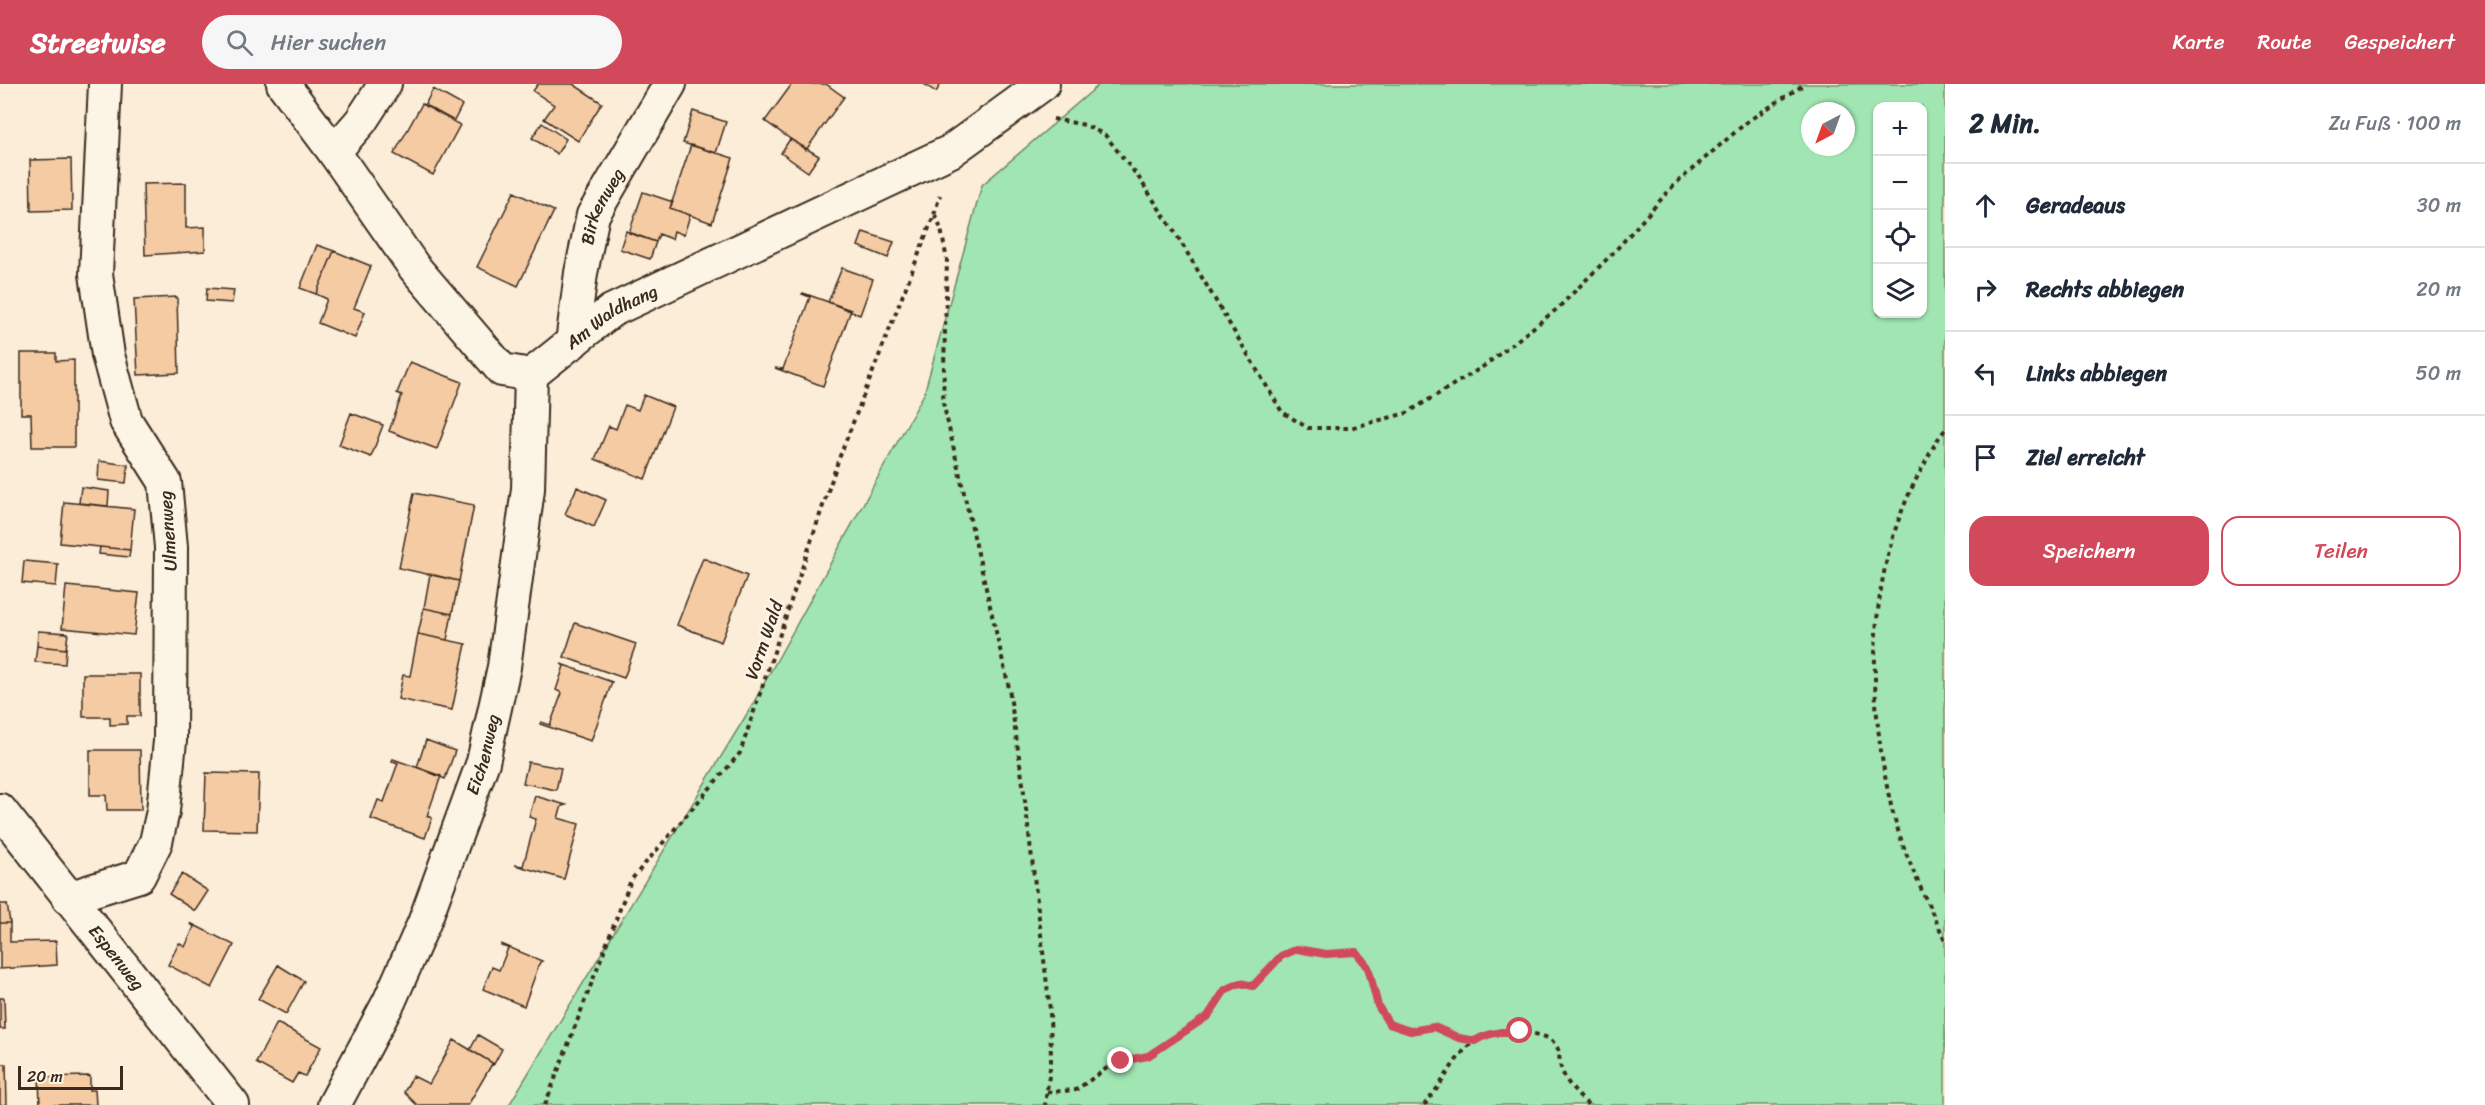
<!DOCTYPE html>
<html lang="de">
<head>
<meta charset="utf-8">
<style>
	:root { --surface:#fff; --page:#f6f6f7; --text:#1f2937; --muted:#747a83; --line:#e0e1e3; --accent:#d1495b }
	body { margin:0; font-family:Sriracha,sans-serif; background:var(--page); color:var(--text) }
	.controls { position:absolute; right:18px; top:18px; display:grid; overflow:hidden; border-radius:12px; box-shadow:0 2px 4px #0004 }
	.controls button { width:54px; height:54px; display:grid; place-items:center; padding:0; border:0; border-bottom:2px solid var(--line); background:var(--surface); color:var(--text); font:30px sans-serif }
	.compass { position:absolute; left:1801px; top:18px; width:54px; height:54px; border-radius:50%; background:var(--surface); box-shadow:0 2px 4px #0004; rotate:221deg }
	.scale { position:absolute; left:18px; bottom:15px; width:105px; box-sizing:border-box; padding-left:6px; border:3px solid #3b2a1e; border-top:0; font-size:16px; line-height:21px; white-space:nowrap; color:#3b2a1e; -webkit-text-stroke:4px #fcf5e5; paint-order:stroke }
	.stop { position:absolute; width:18px; height:18px; margin:-14px; border:4px solid #d1495b; border-radius:50%; background:#fff }
	.stop.end { background:#d1495b; border-color:#fff; box-shadow:0 2px 6px #0008 }
	.list { margin:0; padding:0; list-style:none }
	h2 { display:flex; justify-content:space-between; align-items:center; height:78px; margin:0; padding:0 24px; font-size:26px }
	h2 small { font-size:20px; font-weight:400; color:var(--muted) }
	.list li { display:grid; grid-template-columns:39px 1fr auto; gap:18px; align-items:center; box-sizing:border-box; height:84px; padding:0 24px; border-top:2px solid var(--line) }
	.list b { display:block; font-size:22px; white-space:nowrap }
	.list em { font-size:20px; font-style:normal; color:var(--muted) }
	.actions { display:flex; gap:12px; padding:18px 24px }
	.actions a { flex:1; padding:14px 0; border:2px solid var(--accent); border-radius:18px; text-align:center; font-size:21px; color:var(--accent) }
	.actions .main { background:var(--accent); color:#fff }
	.icon { flex:none; width:33px; height:33px; fill:none; stroke:currentColor; stroke-width:2; stroke-linecap:round; stroke-linejoin:round }
	.map { position:relative; flex:none; width:1945px; height:1021px; overflow:hidden }
	header { display:flex; align-items:center; gap:36px; box-sizing:border-box; height:84px; padding:0 30px; background:var(--accent); color:#fff }
	header strong { font-size:28px }
	nav { display:flex; gap:33px; margin-inline-start:auto; font-size:21px }
	.search { width:420px; height:54px; background:var(--page); display:flex; align-items:center; gap:15px; box-sizing:border-box; padding:0 21px; border-radius:33px; color:var(--muted); font-size:22px }
	main { display:flex }
	aside { flex:1; background:var(--surface) }
	.map>svg:first-child { display:block }
	.green { fill:#a1e6b2; stroke:#6e8868; stroke-width:1.5; fill-rule:evenodd }
	.building { fill:#f5cba4; stroke:#3b2a1e; stroke-width:1.5 }
	.lines { fill:none; stroke-linecap:round; stroke-linejoin:round }
	.minor-casing { stroke:#3b2a1e; stroke-width:36 }
	.path { stroke:#3b2a1e; stroke-width:4; stroke-dasharray:4.5 4.5; stroke-linecap:butt }
	.minor { stroke:#fcf5e5; stroke-width:32 }
	.route { stroke:#d1495b; stroke-width:8 }
	.labels { text-anchor:middle; dominant-baseline:central; stroke-width:5; stroke-linejoin:round; paint-order:stroke }
	.street-label { font-size:18px; fill:#3b2a1e; stroke:#fcf5e5 }
</style>
</head>
<body>
<header>
<strong>Streetwise</strong>
<div class="search"><svg class="icon" aria-label="search" viewBox="0 0 24 24"><circle cx="10" cy="10" r="6"/><path d="M15 15l6 6"/></svg>Hier suchen</div>
<nav><a>Karte</a><a>Route</a><a>Gespeichert</a></nav>
</header>
<main>
<div class="map">
<svg width="1945" height="1021" viewBox="0 0 1945 1021">
	<rect width="100%" height="100%" fill="#fbedd8"/>
	<filter id="ink" filterUnits="userSpaceOnUse"><feTurbulence type="fractalNoise" baseFrequency=".0167" numOctaves="2"/><feDisplacementMap in="SourceGraphic" scale="12" xChannelSelector="R" yChannelSelector="G"/><feConvolveMatrix kernelMatrix="1 2 1 2 8 2 1 2 1" color-interpolation-filters="sRGB"/></filter>
	<g filter="url(#ink)">
		<path class="green" d="M1100,0H1945V1021H509L750,625L924,310L982,101ZM1878,22H1922V230H1878ZM1810,27H1846V63H1810Z"/>
		<path class="building" d="M538,0H573L602,19L578,57L544,35L554,21L533,7Z
			M792,0H826L844,13L806,66L765,37Z
			M924,0H941L936,8Z
			M433,5L462,21L454,37L425,21Z
			M422,20L460,41L433,91L394,70Z
			M693,27L726,38L716,69L683,59Z
			M542,39L566,55L557,70L532,54Z
			M790,55L819,72L808,88L781,69Z
			M691,61L733,74L712,139L670,124Z
			M71,75L72,126L31,127L30,76Z
			M186,99V144L205,143V167L145,171L143,100Z
			M514,108L554,127L518,202L477,183Z
			M643,108L673,118L670,124L690,131L684,151L674,147L672,155L659,150L656,158L629,149Z
			M626,147L656,158L650,175L620,165Z
			M863,148L894,158L888,174L858,162Z
			M317,161L334,167L316,210L300,204Z
			M334,167L371,182L354,224L365,228L355,254L318,239L327,215L316,210Z
			M842,184L873,195L860,231L828,218Z
			M207,204L234,206L232,219L206,217Z
			M803,209L851,226L823,302L775,284L783,285L810,213L802,210Z
			M177,213L179,289L138,291L134,215Z
			M21,269H56V277L74,276V363H32L31,330H21Z
			M410,278L462,298L437,365L389,347L402,311L397,309Z
			M644,311L673,323L645,395L595,375L609,342L616,345L625,321L638,326Z
			M351,329L383,341L371,373L339,361Z
			M99,377L128,381L126,399L98,396Z
			M81,403L109,407L108,422L79,419Z
			M577,403L606,416L594,443L565,430Z
			M414,409L474,421L459,497L399,484Z
			M64,418L134,425L130,466L60,459Z
			M100,463L130,466L129,473L99,470Z
			M703,474L747,492L721,558L677,541Z
			M24,477L58,480L56,502L22,499Z
			M430,490L459,497L452,530L424,524Z
			M66,502L139,509L134,551L62,544Z
			M424,524L452,530L447,556L418,550Z
			M575,539L636,560L624,594L564,573Z
			M38,547L68,549L66,565L37,562Z
			M418,550L466,560L452,626L398,615L403,591L410,592Z
			M37,562L66,565L65,580L35,578Z
			M561,580L612,598L591,657L540,640L541,638L550,641L562,609L556,606L564,582Z
			M83,590H140V632H127V640L110,641V633H83Z
			M426,656L455,667L445,695L417,683Z
			M90,666H140L141,726H107L106,711H90Z
			M393,675L441,692L427,732L432,734L425,754L371,735L378,716L384,718L398,679L392,677Z
			M528,678L561,684L556,706L523,699Z
			M206,689L259,690L257,747L204,746Z
			M535,712L566,721L562,722L558,734L579,740L564,795L515,781L523,782L536,735L529,733Z
			M182,790L208,807L195,827L169,810Z
			M0,820H7L10,839H0Z
			M0,839H10V858L56,857L57,881L0,885Z
			M190,839L234,861L212,904L168,881L179,859L185,863L194,843Z
			M501,860L542,877L540,878L524,922L483,905L492,883L499,886L500,884L508,864L501,862Z
			M278,881L304,897L286,930L258,915Z
			M0,914H4L5,945H0Z
			M277,939L321,963L305,992L298,989L292,999L256,979Z
			M478,951L502,965L494,980L470,966Z
			M454,956L494,980L493,981L492,980L468,1021H417L404,1008L413,992L429,1000Z
			M0,980H6L7,1021H0Z
			M90,992V1006H95L96,1021H40L39,993Z"/>
		<g class="lines">
			<g class="minor-casing">
				<g id="minor">
					<path id="s1" d="M283,0L334,68L414,183L502,286L531,291L611,227L951,67L1043,0"/>
					<path d="M334,68L361,37L385,0"/>
					<path id="s2" d="M572,259L581,189L593,131L670,0"/>
					<path id="s3" d="M0,726L233,1021"/>
					<path d="M68,814L139,792L156,758L163,727L170,657L171,463L165,398L126,337L108,271L96,190L105,0"/>
					<path id="s4" d="M334,1021L389,918L424,839L483,678L504,583L528,405L531,291"/>
				</g>
			</g>
			<path class="path" d="M1053,35L1085,41L1105,51L1139,94L1176,150L1282,328L1308,344H1350L1407,329L1484,282L1557,225L1614,168L1674,101L1748,37L1805,0
				M935,131L941,145L947,176L943,318L1009,604L1023,700L1050,926L1051,977L1045,1021
				M1945,346C1936,356 1930,369 1924,381C1866,481 1866,607 1890,717C1901,766 1924,811 1945,856
				M1047,1008L1076,1006L1107,984L1121,977L1148,972L1208,932L1225,906L1240,899L1253,902L1281,872L1297,865L1326,870L1356,868L1368,883L1378,922L1389,940L1410,947L1434,943L1459,954L1475,957
				M545,1021L631,796L740,669L838,377L934,131L940,111
				M1424,1021C1455,987 1464,937 1524,948C1534,950 1547,951 1554,959C1560,965 1559,972 1560,980C1563,995 1577,1012 1589,1021"/>
			<use href="#minor" class="minor"/>
		</g>
	</g>
	<g class="lines" filter="url(#ink)">
		<path class="route" d="M1121,977L1148,972L1208,932L1225,906L1240,899L1253,902L1281,872L1297,865L1326,870L1356,868L1368,883L1378,922L1389,940L1410,947L1434,943L1459,954L1475,957C1488,948 1504,948 1520,947"/>
	</g>
	<g class="labels">
		<g class="street-label">
			<text stroke="none"><textPath href="#s2" startOffset="141">Birkenweg</textPath></text>
			<text stroke="none"><textPath href="#s1" startOffset="490">Am Waldhang</textPath></text>
			<text transform="translate(168 447) rotate(-94)">Ulmenweg</text>
			<text transform="translate(764 556) rotate(-71)">Vorm Wald</text>
			<text stroke="none"><textPath href="#s4" startOffset="382">Eichenweg</textPath></text>
			<text stroke="none"><textPath href="#s3" startOffset="188">Espenweg</textPath></text>
		</g>
	</g>
</svg>
<div class="controls">
<button>+</button>
<button>−</button>
<button><svg class="icon" aria-label="locate" viewBox="0 0 24 24"><circle cx="12" cy="12" r="6"/><path d="M12 2v4M12 18v4M2 12h4M18 12h4"/></svg></button>
<button><svg class="icon" aria-label="layers" viewBox="0 0 24 24"><path d="M12 4l9 5-9 5-9-5zM3 14l9 5 9-5"/></svg></button>
</div>
<svg class="compass" viewBox="-18 -18 36 36"><path d="M0-13l5 13h-10z" fill="#e53935"/><path d="M0 13l5-13h-10z" fill="#747a83"/></svg>
<div class="scale">20 m</div>
<div class="stop" style="left:1520px;top:947px"></div>
<div class="stop end" style="left:1121px;top:977px"></div>
</div>
<aside>
<h2>2 Min.<small>Zu Fuß · 100 m</small></h2>
<ul class="list">
<li><svg class="icon" aria-label="ahead" viewBox="0 0 24 24"><path d="M12 20V5M6 11l6-6 6 6"/></svg><div><b>Geradeaus</b></div><em>30 m</em></li>
<li><svg class="icon" aria-label="right" viewBox="0 0 24 24"><path d="M7 20v-9h11M14 6l5 5-5 5"/></svg><div><b>Rechts abbiegen</b></div><em>20 m</em></li>
<li><svg class="icon" aria-label="left" viewBox="0 0 24 24"><path d="M17 20v-9H6M10 6l-5 5 5 5"/></svg><div><b>Links abbiegen</b></div><em>50 m</em></li>
<li><svg class="icon" aria-label="arrive" viewBox="0 0 24 24"><path d="M6 21V4h12l-3 4 3 4H6"/></svg><div><b>Ziel erreicht</b></div></li>
</ul>
<div class="actions"><a class="main">Speichern</a><a>Teilen</a></div>
</aside>
</main>
</body>
</html>
